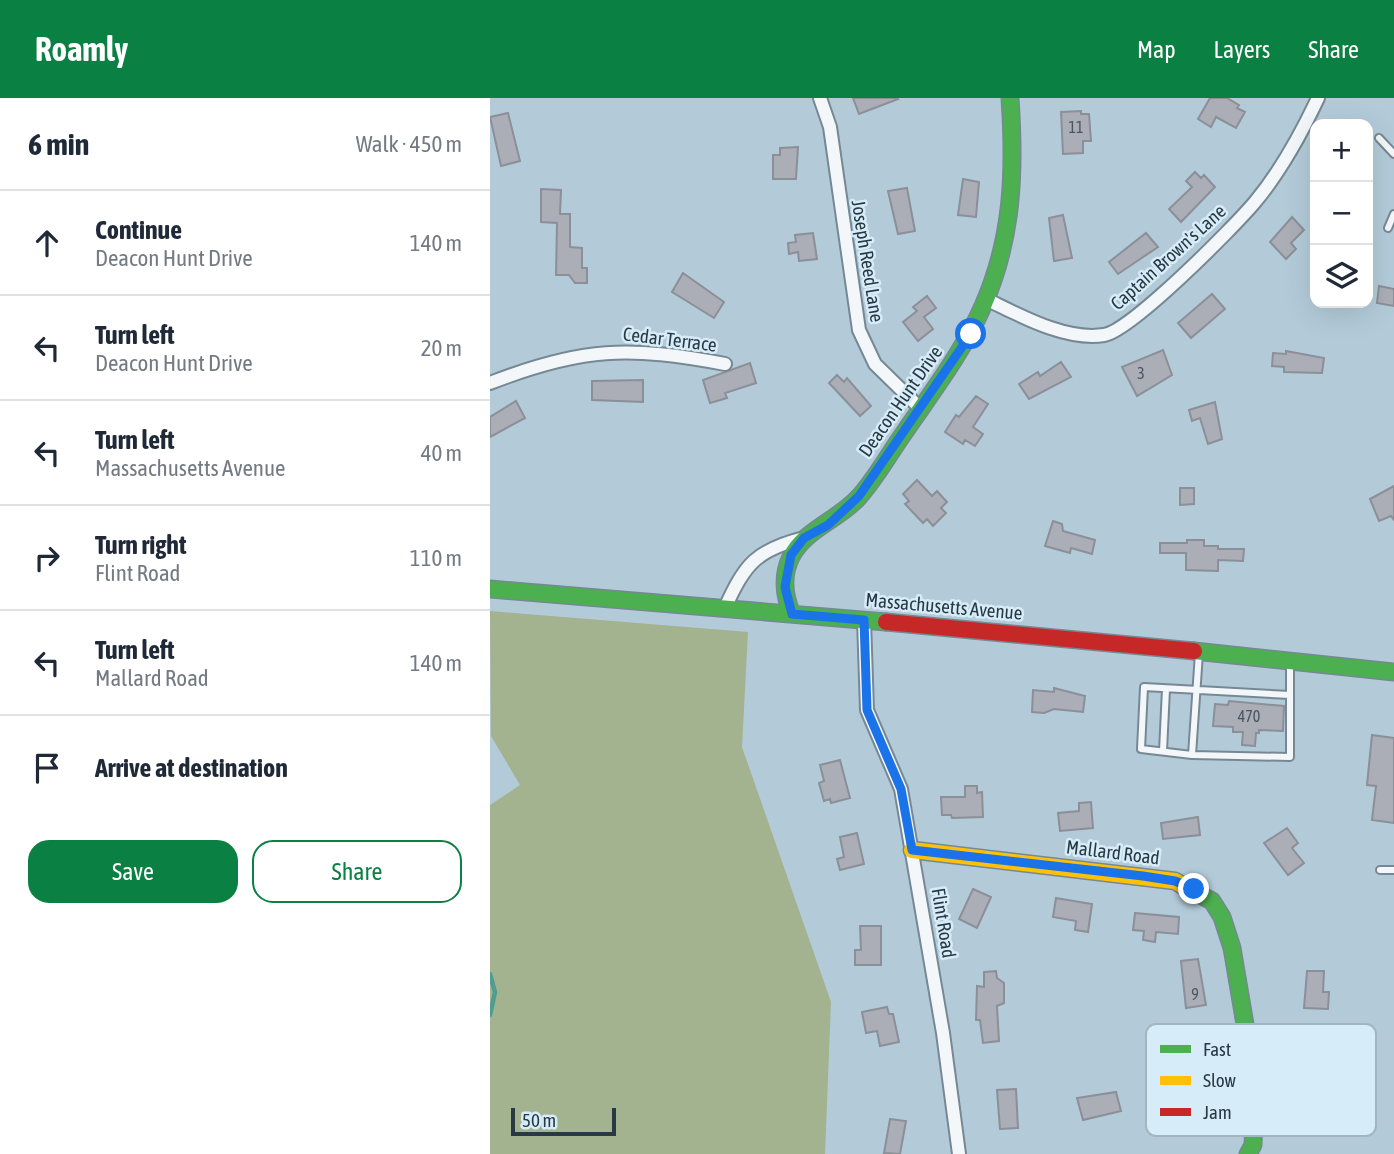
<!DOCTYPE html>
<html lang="en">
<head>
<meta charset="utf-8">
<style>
	:root { --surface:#fff; --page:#f2f2f3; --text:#1f2937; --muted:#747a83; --line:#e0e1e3; --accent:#0b8043 }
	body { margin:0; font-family:"Asap Condensed",sans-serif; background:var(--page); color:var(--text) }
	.controls { position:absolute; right:21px; top:21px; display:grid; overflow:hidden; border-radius:14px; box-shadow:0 7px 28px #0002 }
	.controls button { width:63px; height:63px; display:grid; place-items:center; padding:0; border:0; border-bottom:2px solid var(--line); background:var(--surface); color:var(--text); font:35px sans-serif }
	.scale { position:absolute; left:21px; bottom:18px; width:105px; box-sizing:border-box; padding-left:7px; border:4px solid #283943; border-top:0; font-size:19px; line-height:24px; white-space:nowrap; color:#283943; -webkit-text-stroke:5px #d7ecf9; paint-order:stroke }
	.stop { position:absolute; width:21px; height:21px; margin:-16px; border:5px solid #1a73e8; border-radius:50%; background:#fff }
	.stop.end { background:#1a73e8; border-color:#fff; box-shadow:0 2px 7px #0008 }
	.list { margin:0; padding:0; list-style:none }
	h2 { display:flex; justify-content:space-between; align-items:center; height:91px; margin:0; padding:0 28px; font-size:30px }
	h2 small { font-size:23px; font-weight:400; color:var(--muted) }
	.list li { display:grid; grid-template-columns:46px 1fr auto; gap:21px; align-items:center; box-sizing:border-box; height:105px; padding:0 28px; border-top:2px solid var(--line) }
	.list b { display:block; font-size:26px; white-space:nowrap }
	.list p { margin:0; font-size:23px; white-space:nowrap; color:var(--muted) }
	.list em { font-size:23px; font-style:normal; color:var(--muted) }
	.actions { display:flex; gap:14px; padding:21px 28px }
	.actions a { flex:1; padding:16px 0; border:2px solid var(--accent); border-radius:21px; text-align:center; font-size:24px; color:var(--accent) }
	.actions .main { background:var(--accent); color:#fff }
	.icon { flex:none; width:38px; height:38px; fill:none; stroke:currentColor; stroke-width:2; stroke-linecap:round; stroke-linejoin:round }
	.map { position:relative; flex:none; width:904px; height:1056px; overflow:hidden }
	header { display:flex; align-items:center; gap:42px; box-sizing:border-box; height:98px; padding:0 35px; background:var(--accent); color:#fff }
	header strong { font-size:33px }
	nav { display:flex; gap:38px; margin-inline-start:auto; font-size:24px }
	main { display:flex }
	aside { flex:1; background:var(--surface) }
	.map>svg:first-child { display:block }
	.green { fill:#a3b28f }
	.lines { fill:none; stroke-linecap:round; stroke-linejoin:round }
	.stream { stroke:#4d9d90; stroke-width:4.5 }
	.building { fill:#abadb7; stroke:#8b8f98; stroke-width:2 }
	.lane-casing { stroke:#768893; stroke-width:10 }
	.street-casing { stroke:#768893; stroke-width:16 }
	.fast-casing { stroke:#768893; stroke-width:19 }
	.slow-casing { stroke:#768893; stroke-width:19 }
	.jam-casing { stroke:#768893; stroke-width:19 }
	.lane { stroke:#f4f7f9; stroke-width:6 }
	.street { stroke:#f4f7f9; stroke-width:12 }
	.fast { stroke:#4caf50; stroke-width:16 }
	.slow { stroke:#ffc107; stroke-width:16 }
	.jam { stroke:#c62828; stroke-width:16 }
	.route { stroke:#1a73e8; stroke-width:9 }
	.labels { text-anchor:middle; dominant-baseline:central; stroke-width:5; stroke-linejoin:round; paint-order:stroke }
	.number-label { font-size:16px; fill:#495660 }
	.street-label { font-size:19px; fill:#283943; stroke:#d7ecf9 }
	.key { fill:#d7ecf9; stroke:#a2b6c2; stroke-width:2 }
	.key-label { font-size:19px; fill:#283943 }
</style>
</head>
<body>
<header>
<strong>Roamly</strong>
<nav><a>Map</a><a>Layers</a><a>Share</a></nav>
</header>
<main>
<aside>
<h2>6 min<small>Walk · 450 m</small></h2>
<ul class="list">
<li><svg class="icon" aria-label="ahead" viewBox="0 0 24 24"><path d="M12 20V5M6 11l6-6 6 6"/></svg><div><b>Continue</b><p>Deacon Hunt Drive</p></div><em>140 m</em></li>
<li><svg class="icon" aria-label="left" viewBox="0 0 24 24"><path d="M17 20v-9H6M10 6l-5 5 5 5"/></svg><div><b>Turn left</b><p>Deacon Hunt Drive</p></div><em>20 m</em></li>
<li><svg class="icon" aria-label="left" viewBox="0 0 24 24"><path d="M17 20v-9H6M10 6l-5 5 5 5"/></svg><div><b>Turn left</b><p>Massachusetts Avenue</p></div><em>40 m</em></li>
<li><svg class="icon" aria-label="right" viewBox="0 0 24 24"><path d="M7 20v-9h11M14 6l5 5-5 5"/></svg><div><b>Turn right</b><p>Flint Road</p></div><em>110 m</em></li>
<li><svg class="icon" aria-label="left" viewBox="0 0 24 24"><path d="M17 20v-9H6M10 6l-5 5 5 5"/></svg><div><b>Turn left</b><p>Mallard Road</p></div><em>140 m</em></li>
<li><svg class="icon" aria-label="arrive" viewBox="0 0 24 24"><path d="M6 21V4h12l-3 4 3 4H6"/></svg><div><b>Arrive at destination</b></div></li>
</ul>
<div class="actions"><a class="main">Save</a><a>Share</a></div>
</aside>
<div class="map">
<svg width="904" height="1056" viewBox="0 0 904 1056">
	<rect width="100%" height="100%" fill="#b3cbd9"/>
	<path class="green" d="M0,513L258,534L252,649L341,904L335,1056H0V707L30,687L1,638Z"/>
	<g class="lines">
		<path class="stream" d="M0,876L5,894L0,917"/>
	</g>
	<path class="building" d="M363,0H407L408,1L369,16Z
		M720,0H737L749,7L747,10L755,14L746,30L726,19L721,29L708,21Z
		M591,13V16H599L601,43H593V55L573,56L571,14Z
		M18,15L30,63L11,68L0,19Z
		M308,49L306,81H283V57H290V50Z
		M705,74L711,80L714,77L725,89L691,124L679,111L702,89L696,83Z
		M473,81L489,84L486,119L468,117Z
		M417,90L425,133L408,136L398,93Z
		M51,91L71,92L70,116H80V149L92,150V170H97V185H85L79,177H66L67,125L51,124Z
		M573,117L582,160L564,163L559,120Z
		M802,119L814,132L801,145L806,151L796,161L780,144Z
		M323,135L327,161L309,163L308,154L299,156L298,145L306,144L305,137Z
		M656,135L668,149L628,176L619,164Z
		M193,175L234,204L224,220L182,194Z
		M889,188L904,191V208L887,205Z
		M722,196L735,211L701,240L688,225Z
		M437,198L446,210L434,219L443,231L428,243L413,224L427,213L423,209Z
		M673,252L682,277L647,298L632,269Z
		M796,253L834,260L832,275L794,274V269L782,268L783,255L796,256Z
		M571,264L581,279L539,301L529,286L548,274L550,278Z
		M260,265L266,285L235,295L237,300L220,305L213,282Z
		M347,277L354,284L357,280L381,308L370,318L339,285Z
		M153,282V304L102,302V283Z
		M486,298L498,306L483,329L493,336L485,348L475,342L473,346L455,334L466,317L469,319Z
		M26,303L35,320L0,339V319Z
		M725,304L732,341L718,346L710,320L702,323L699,312Z
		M427,382L442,398L447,393L457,404L451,410L456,415L443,428L437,421L433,425L415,406L419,403L413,396Z
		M904,388V422L901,418L889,423L880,401Z
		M690,390H704V406L690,407Z
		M563,423L572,426L573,433L605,442L602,456L581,450L580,455L555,448Z
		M697,442H714V448H728V451H754L753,463L728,462V473L696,472V455H670V445H697Z
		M564,590L595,598L593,614L564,611L554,615L542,614L543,592L564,594Z
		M739,603L794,608L793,633L769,632V635H766L765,648L752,647L753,634H743V629L723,628L725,606L738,607Z
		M882,637L904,640V725L882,722L886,688L877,687Z
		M350,662L360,700L341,705L340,701L334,703L329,685L334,683L330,667Z
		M475,688H487V695L492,694L493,719L462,720L461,717H452L451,699H475Z
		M601,704L603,730L570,733L568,715L589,713V705Z
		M708,719L710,737L673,741L671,725Z
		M797,730L808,745L802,750L814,765L798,777L774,745Z
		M367,735L374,766L350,772L347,761L354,759L350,739Z
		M483,791L501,799L487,830L469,821Z
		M566,800L602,806L598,834L585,832L586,823L563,819Z
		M645,815L689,819L688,836L666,834L665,844L653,842L654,833L643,832Z
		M370,828H391V867H365V852H371Z
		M708,861L716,907L696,910L691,863Z
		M506,873L507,880L514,885V905L507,908L509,943L493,945L490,922H486L487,888L494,889V874Z
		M817,873H834L833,894H839L838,911L814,910Z
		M397,909L399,916H403L409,944L390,948L387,933L376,935L372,914Z
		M526,991L528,1030L510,1031L507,992Z
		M626,994L631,1013L593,1022L587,1000Z
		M400,1021L416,1023L410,1056L394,1055Z"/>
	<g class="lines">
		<g class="lane-casing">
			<path id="lane" d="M889,40L904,56
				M898,130L904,116
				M709,555L702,657L800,659V565
				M673,653L676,591
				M702,657L651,651L654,589L800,597
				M890,772H904"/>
		</g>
		<g class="street-casing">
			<path id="street" d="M330,0L340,29L369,232L385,266L431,311
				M498,202C531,218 576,243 614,237C641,233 744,129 765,104C790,74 811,36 828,0
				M0,285C92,249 139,248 235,266
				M235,510C255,466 266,452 314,440
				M374,522L377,612L411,691L453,935L469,1056"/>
		</g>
		<g class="fast-casing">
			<path id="fast" d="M0,491L396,524
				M302,516C294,498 292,477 301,459C314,432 348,422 368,400C386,380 399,356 414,335C442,294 473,254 493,208C523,140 525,73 520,0
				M704,553L904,574
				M697,790L722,803L732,819L742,850L765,985L763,1047L758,1056"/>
		</g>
		<g class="slow-casing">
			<path id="slow" d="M422,752L685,783L697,790"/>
		</g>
		<g class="jam-casing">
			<path id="jam" d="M396,524L704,553"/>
		</g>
		<use href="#lane" class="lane"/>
		<use href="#street" class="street"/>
		<use href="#fast" class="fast"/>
		<use href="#slow" class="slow"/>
		<use href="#jam" class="jam"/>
	</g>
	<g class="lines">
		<path class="route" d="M481,236L369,398L338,427L314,440L301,457L295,489L302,516L374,522L377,612L411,691L422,752L653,778L685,783L704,791"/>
	</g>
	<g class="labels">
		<g class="number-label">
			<text x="586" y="29">11</text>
			<text x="651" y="275">3</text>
			<text x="759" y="618">470</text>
			<text x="705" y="896">9</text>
		</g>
		<g class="street-label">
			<text transform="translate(678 159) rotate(-42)">Captain Brown's Lane</text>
			<text transform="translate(378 163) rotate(81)">Joseph Reed Lane</text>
			<text transform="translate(180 241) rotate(7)">Cedar Terrace</text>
			<text transform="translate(410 303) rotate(-55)">Deacon Hunt Drive</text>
			<text transform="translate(454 508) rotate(5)">Massachusetts Avenue</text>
			<text transform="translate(623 754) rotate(7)">Mallard Road</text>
			<text transform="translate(454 825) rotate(81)">Flint Road</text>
		</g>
	</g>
	<rect x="656" y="926" width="230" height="112" rx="10" class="key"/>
	<rect x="670" y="947" width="31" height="8" fill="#4caf50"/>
	<rect x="670" y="978" width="31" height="9" fill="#ffc107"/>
	<rect x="670" y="1010" width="31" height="8" fill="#c62828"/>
	<g class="key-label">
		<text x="713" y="958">Fast</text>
		<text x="713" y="989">Slow</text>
		<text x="713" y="1021">Jam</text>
	</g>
</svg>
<div class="controls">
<button>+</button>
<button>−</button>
<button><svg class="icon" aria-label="layers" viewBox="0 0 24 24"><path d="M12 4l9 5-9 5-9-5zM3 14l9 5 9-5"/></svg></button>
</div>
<div class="scale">50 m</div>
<div class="stop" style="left:481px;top:236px"></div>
<div class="stop end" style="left:704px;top:791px"></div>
</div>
</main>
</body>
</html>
